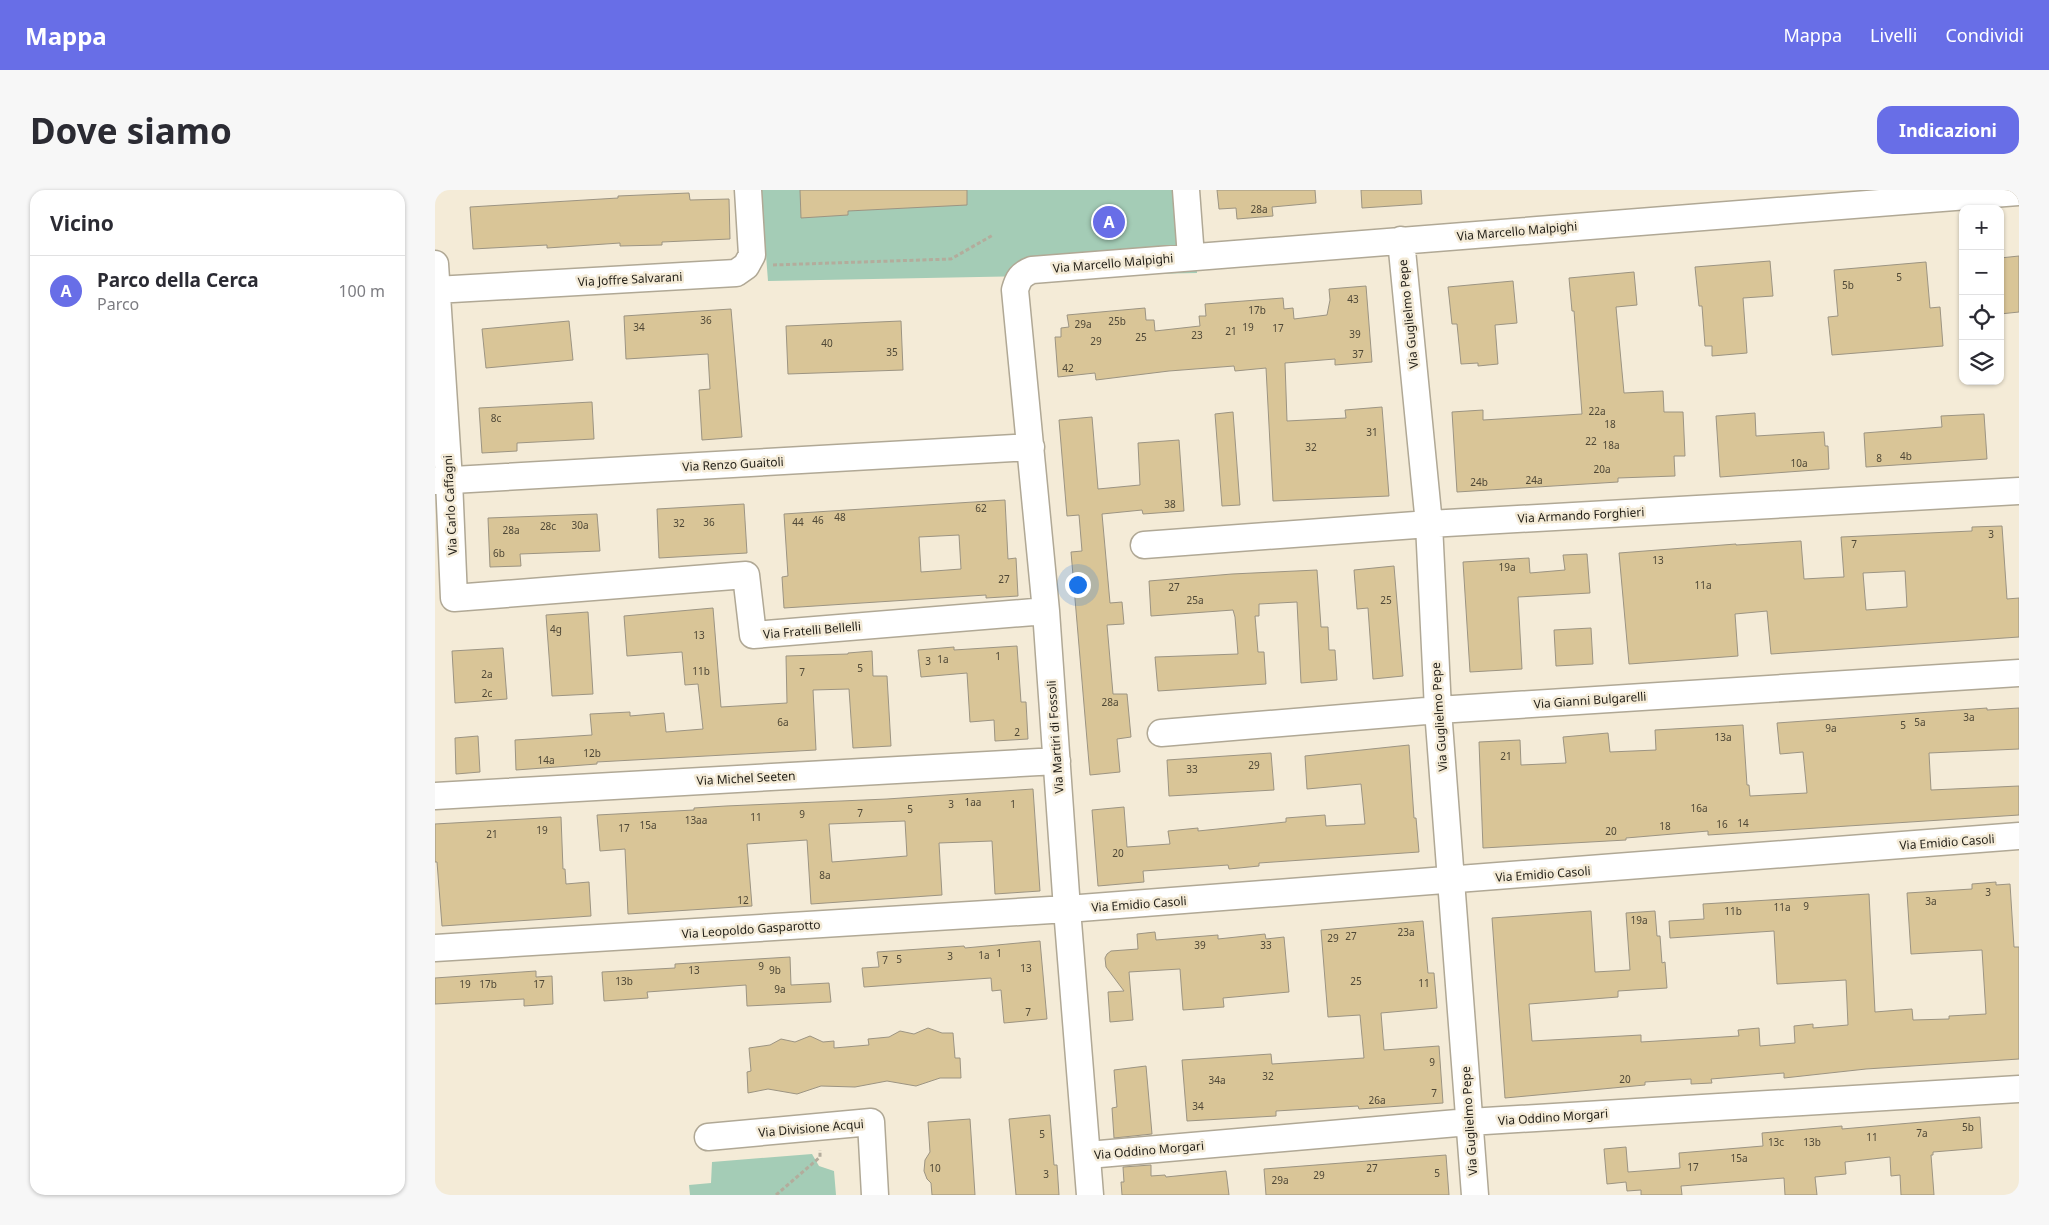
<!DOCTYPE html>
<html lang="it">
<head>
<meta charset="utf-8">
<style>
	:root { --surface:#fff; --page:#f7f7f7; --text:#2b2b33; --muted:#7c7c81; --line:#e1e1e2; --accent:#686ee7 }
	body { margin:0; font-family:"Noto Sans",sans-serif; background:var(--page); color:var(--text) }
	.controls { position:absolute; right:15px; top:15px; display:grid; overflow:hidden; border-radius:10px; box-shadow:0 1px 4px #0004 }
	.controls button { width:45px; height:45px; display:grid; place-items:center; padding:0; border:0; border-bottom:1px solid var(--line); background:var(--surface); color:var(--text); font:25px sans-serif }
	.you { position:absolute; left:642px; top:394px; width:18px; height:18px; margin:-12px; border:4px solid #fff; border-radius:50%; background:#1a73e8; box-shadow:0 0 0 8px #1a73e833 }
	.badge { display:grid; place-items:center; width:32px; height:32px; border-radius:50%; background:var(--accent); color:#fff; font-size:16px; font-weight:700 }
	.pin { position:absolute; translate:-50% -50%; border:2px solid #fff; box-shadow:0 1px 5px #0006 }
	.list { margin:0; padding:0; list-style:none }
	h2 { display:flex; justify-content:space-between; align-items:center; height:65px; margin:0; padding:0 20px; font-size:21px }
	h2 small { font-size:16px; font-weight:400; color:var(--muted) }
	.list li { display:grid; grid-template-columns:32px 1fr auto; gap:15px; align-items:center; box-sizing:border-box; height:70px; padding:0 20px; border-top:1px solid var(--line) }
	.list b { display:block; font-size:19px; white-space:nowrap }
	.list p { margin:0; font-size:16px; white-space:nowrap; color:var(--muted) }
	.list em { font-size:16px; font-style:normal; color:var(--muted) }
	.icon { flex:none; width:28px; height:28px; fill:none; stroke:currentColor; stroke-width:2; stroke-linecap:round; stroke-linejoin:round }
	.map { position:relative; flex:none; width:1584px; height:1005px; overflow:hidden; border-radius:15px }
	header { display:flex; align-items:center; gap:30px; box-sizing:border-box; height:70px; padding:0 25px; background:var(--accent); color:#fff }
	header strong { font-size:24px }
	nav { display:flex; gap:28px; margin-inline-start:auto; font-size:18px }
	.intro { display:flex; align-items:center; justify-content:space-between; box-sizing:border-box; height:120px; padding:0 30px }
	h1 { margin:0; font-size:35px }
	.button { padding:12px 22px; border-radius:15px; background:var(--accent); color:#fff; font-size:18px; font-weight:700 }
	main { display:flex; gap:30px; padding:0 30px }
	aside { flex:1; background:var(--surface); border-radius:15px; box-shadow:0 1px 4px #0004 }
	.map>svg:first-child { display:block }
	.green { fill:#a4ccb6 }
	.building { fill:#d9c597; stroke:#9c9482; fill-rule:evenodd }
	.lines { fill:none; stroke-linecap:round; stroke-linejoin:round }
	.minor-casing { stroke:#b0a895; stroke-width:29 }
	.path { stroke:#b3ac9c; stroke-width:3; stroke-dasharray:4 2.5; stroke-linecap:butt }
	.minor { stroke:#fff; stroke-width:26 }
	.labels { text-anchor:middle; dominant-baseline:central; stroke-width:5; stroke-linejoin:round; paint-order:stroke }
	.number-label { font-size:10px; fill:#4e4736 }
	.street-label { font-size:12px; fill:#201d16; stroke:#f4ebd7 }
</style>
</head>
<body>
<header>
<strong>Mappa</strong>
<nav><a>Mappa</a><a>Livelli</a><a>Condividi</a></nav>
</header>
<div class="intro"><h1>Dove siamo</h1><a class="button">Indicazioni</a></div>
<main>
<aside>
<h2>Vicino<small></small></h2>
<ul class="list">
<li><span class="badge">A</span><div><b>Parco della Cerca</b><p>Parco</p></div><em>100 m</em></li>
</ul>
</aside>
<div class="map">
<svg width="1584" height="1005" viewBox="0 0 1584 1005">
	<rect width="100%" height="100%" fill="#f4ebd7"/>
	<path class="green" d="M326,0H756L762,83L333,91Z
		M377,964L384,976L399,981L401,1005H255L254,995L276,993L277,972Z"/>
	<path class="building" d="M365,0H532V15L413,21V25L366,28Z
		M782,0H880L881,13L837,17L838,26L802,29L801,18L784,19Z
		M926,0H986L987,14L927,18Z
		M254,3L255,10L294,9L295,49L227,52V55L185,56V53L112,58V55L38,59L35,17L183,8V6Z
		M1584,66V122L1565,124V68Z
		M1335,71L1338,106L1308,108L1312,163L1277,166V156H1270L1267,116H1264L1260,77Z
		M1491,72L1495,118L1505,117L1508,156L1397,165L1393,127L1403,126L1399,80Z
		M1199,82L1202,115L1181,117L1189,203L1228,201L1229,222H1248L1250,266H1239L1240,286L1183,288V292L1022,302L1017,222L1048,220V230L1147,224L1139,121H1137L1134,88Z
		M1078,91L1082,133L1060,135L1063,174L1043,176V173L1026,174L1022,134H1017L1013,97Z
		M931,96L937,172L900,175V169L850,173L852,231L911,228L910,220L947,217L954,306L838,311L831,178L800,181L799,176L734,181L661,190L660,183L623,187L620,147H626V138L634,137L632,125L710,118L711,130H719L720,141L765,136L764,126H771L770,114L848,108L849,119L858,118L859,129L892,125L895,110L894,99Z
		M296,119L307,247L267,250L264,200L275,199L273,164L191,169L189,126Z
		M134,131L138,170L51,178L47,139Z
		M466,131L468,180L353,184L351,136Z
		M157,212L159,249L82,253V261L47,263L44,218Z
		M798,222L805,315L787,316L780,224Z
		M1320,223L1321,246L1389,242L1390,256H1393L1394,279L1285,287L1281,226Z
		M1549,224L1552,269L1431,277L1429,243L1507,237L1506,226Z
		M657,227L663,299L705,295L703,253L744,250L749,321L708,324L707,320L667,324L675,413L687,412L689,434L672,435L678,504H692L696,547L682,549L685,582L655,585L636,362L647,361L644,325L632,326L624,230Z
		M570,310L573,369L581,368L583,406L551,408V405L349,418L347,387L353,386L349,324ZM524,345L526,379L486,382L484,347Z
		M309,314L312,363L224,368L222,319Z
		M162,324L165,361L85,364L86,376L55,377L53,328Z
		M1567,336L1572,409L1584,408V447L1336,464L1332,421L1300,424L1303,466L1194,474L1184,363L1301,354V355L1366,351L1369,389L1387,388L1409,387L1406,347L1537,341V337ZM1470,381L1472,417L1431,420L1428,383Z
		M1152,364L1155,403L1083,407L1087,479L1035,482L1028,372L1094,368L1095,383L1130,380L1128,365Z
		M959,376L968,486L938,489L933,418L922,419L919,380Z
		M882,380L886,437H893L894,460H900L902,490L866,493L862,412L824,414V426H820L823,462H829L831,494L723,501L720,467L803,464L800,427L798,420L716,426L714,391L797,384Z
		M278,418L286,517L352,513L351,466L413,464V463L437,461L438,486H452L456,556L418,558L414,499L378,500L381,560L162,572V574L81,580L80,550L157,545L155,524L195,522V526L229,523L231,542L268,539L263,494L250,495L247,462L192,466L189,426Z
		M153,422L158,504L117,506L111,425Z
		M1156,438L1158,474L1121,476L1119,440Z
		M582,456L586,512H591L593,549L560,551L559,530L535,532L532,483L486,487L483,460L519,457V460Z
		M68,458L72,509L20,513L17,461Z
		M1552,518V520L1584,518V559L1494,563L1496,600L1584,596V625L1273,645V641L1191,648V650L1048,658L1044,552L1085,550L1086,575L1131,573L1128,547L1173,543L1175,562L1221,560L1220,540L1308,535L1312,595H1314L1315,606L1372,603L1368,562L1345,564L1342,533Z
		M43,546L45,582L21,584L20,548Z
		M974,555L979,628H981L984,662L824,673V676L794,679L793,675L708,681L709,692L663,696L657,620L689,617L692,657L735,654L733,641L763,638V641L851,632V628L890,625L891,636L930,634L926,594L872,599L870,566Z
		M836,563L839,600L734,606L732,570Z
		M598,599L605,701L560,704L557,651L504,653L507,705L376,714L372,650L312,654L317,716L193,724L190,659L165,661L162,625L259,620V618L291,616L452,609ZM470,631L472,666L397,672L394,634Z
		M126,627L128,679H130L131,694L154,692L156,726L7,736L2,672H0V634Z
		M1561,692V695L1575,694L1579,757H1584V869L1431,879L1349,888V883L1276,889L1277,893L1256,894V889L1210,892V895L1070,908L1057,728L1156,721L1160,782L1195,780L1191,723L1220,721L1222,746H1225L1227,773L1230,772L1232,798L1183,801V807L1094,814L1097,851L1206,845V852L1304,846L1303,840L1324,838L1325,856L1360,853L1359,836L1378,834V838L1413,835L1411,790L1342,794L1339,741L1235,748L1234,731L1269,729L1268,714L1434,704L1440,822L1477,819L1478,830L1514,829V826L1551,824L1547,760L1476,764L1472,703L1537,699V694Z
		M988,731L993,783H999L1002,818L946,823L949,860L1004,856L1008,913L924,919L923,916L841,921V926L752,931L747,870L836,864L837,874L929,868L925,825L893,827L886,740Z
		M720,742L721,750L783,745V749L830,744L831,749L849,747L854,802L788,808L789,817L748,820L745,779L694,782L698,830L675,832L673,802L689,801L671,777L670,768L672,764L676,761L703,759L702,744Z
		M605,751L612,829L569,833L566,800L557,801L556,788L429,797L427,778L444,777L442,762L529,756L530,758Z
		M355,767L356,795L394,793L396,812L312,816L311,795L212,802L213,808L169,811L167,782L240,778V774Z
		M101,781V787L117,786L118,814L89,816V809L0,814V788Z
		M493,838L507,843H518L520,868H525L526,888H505L481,896L452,891L420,897L386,896L362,904L333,899L313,903L312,882L316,881L314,858L335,855L346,849L360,852L375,846L388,852L399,851V858L434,855L433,849L454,847L465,841L479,844Z
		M711,876L717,944L679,948L677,918L682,917L679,880Z
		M615,925L619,975H622L624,1005H581L574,929Z
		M1545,927L1547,958L1498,962V965H1496L1499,1005H1466L1465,985L1456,986L1455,967L1410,972L1411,984L1380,987L1382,1005H1350L1349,988L1246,996L1247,1005H1206V1000L1192,1001L1191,992L1172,994L1169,959L1191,957L1193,982L1245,978L1244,963L1328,956L1327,943L1407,936V939Z
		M535,929L540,1005H497L496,993L492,989L489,981L490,970L495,962L493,932Z
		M1011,965L1014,1005H831L829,979Z
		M716,975V986L730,985L731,987L791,981L794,1005H687L686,992H689L688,977Z"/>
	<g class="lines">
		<g class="minor-casing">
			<path id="minor" d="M751,0L756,67
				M966,50L994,334L1003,520L1040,1005
				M0,74L14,290L19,408L311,385L318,445L611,421
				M0,100L301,83L311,76L317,65L313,0
				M0,291L596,257
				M709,355L994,334L1584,301
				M726,543L1003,520L1584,483
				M0,606L622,571
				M0,758L632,719L1584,646
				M273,947L436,932L440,1005
				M653,965L1034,932L1584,899
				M655,1005L632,719L611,421L580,100C583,89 586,84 597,80L1584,2"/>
		</g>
		<path class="path" d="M338,75L516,69L558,45
			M341,1005L385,967V960"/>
		<use href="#minor" class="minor"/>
	</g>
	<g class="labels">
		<g class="number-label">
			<text x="824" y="19">28a</text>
			<text x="1464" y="87">5</text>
			<text x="1413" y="95">5b</text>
			<text x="918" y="109">43</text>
			<text x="822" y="120">17b</text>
			<text x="271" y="130">36</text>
			<text x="682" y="131">25b</text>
			<text x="648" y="134">29a</text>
			<text x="204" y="137">34</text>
			<text x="813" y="137">19</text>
			<text x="843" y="138">17</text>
			<text x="796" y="141">21</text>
			<text x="920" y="144">39</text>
			<text x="762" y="145">23</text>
			<text x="706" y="147">25</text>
			<text x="661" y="151">29</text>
			<text x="392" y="153">40</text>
			<text x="457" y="162">35</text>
			<text x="923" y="164">37</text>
			<text x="633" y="178">42</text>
			<text x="1162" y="221">22a</text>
			<text x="61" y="228">8c</text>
			<text x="1175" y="234">18</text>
			<text x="937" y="242">31</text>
			<text x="1156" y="251">22</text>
			<text x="1176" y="255">18a</text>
			<text x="876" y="257">32</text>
			<text x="1471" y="266">4b</text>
			<text x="1444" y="268">8</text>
			<text x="1364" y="273">10a</text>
			<text x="1167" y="279">20a</text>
			<text x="1099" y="290">24a</text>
			<text x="1044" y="292">24b</text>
			<text x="735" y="314">38</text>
			<text x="546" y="318">62</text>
			<text x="405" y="327">48</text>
			<text x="383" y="330">46</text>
			<text x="274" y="332">36</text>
			<text x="363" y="332">44</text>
			<text x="244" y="333">32</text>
			<text x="145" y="335">30a</text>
			<text x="113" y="336">28c</text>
			<text x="76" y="340">28a</text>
			<text x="1556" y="344">3</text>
			<text x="1419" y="354">7</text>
			<text x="64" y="363">6b</text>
			<text x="1223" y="370">13</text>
			<text x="1072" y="377">19a</text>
			<text x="569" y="389">27</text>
			<text x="1268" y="395">11a</text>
			<text x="739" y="397">27</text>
			<text x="760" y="410">25a</text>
			<text x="951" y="410">25</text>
			<text x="121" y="439">4g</text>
			<text x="264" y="445">13</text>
			<text x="563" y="466">1</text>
			<text x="508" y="469">1a</text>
			<text x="493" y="471">3</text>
			<text x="425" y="478">5</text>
			<text x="266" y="481">11b</text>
			<text x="367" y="482">7</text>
			<text x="52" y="484">2a</text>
			<text x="52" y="503">2c</text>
			<text x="675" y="512">28a</text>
			<text x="1534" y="527">3a</text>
			<text x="348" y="532">6a</text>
			<text x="1485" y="532">5a</text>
			<text x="1468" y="535">5</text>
			<text x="1396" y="538">9a</text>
			<text x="582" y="542">2</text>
			<text x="1288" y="547">13a</text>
			<text x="157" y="563">12b</text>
			<text x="1071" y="566">21</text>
			<text x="111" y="570">14a</text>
			<text x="819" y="575">29</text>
			<text x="757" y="579">33</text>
			<text x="538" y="612">1aa</text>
			<text x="516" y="614">3</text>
			<text x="578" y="614">1</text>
			<text x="1264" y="618">16a</text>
			<text x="475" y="619">5</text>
			<text x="425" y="623">7</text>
			<text x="367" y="624">9</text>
			<text x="321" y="627">11</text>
			<text x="261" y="630">13aa</text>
			<text x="1308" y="633">14</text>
			<text x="1287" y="634">16</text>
			<text x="213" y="635">15a</text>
			<text x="1230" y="636">18</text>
			<text x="189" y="638">17</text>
			<text x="107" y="640">19</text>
			<text x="1176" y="641">20</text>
			<text x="57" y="644">21</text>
			<text x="683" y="663">20</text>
			<text x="390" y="685">8a</text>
			<text x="1553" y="702">3</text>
			<text x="308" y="710">12</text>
			<text x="1496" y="711">3a</text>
			<text x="1371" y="716">9</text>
			<text x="1347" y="717">11a</text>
			<text x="1298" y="721">11b</text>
			<text x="1204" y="730">19a</text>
			<text x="971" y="742">23a</text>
			<text x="916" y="746">27</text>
			<text x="898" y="748">29</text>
			<text x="765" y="755">39</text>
			<text x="831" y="755">33</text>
			<text x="564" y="763">1</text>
			<text x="549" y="765">1a</text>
			<text x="515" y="766">3</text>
			<text x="464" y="769">5</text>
			<text x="450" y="770">7</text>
			<text x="326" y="776">9</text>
			<text x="591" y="778">13</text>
			<text x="259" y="780">13</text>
			<text x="340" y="780">9b</text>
			<text x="189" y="791">13b</text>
			<text x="921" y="791">25</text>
			<text x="989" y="793">11</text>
			<text x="30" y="794">19</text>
			<text x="53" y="794">17b</text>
			<text x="104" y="794">17</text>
			<text x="345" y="799">9a</text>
			<text x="593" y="822">7</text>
			<text x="997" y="872">9</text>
			<text x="833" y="886">32</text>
			<text x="1190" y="889">20</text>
			<text x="782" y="890">34a</text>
			<text x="999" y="903">7</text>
			<text x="942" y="910">26a</text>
			<text x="763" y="916">34</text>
			<text x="1533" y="937">5b</text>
			<text x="1487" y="943">7a</text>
			<text x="607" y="944">5</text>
			<text x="1437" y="947">11</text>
			<text x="1341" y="952">13c</text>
			<text x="1377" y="952">13b</text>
			<text x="1304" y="968">15a</text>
			<text x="1258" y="977">17</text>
			<text x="500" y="978">10</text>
			<text x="937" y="978">27</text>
			<text x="1002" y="983">5</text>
			<text x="611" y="984">3</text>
			<text x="884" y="985">29</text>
			<text x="845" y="990">29a</text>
		</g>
		<g class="street-label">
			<text transform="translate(1082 41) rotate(-5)">Via Marcello Malpighi</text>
			<text transform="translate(678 73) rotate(-5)">Via Marcello Malpighi</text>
			<text transform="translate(195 89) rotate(-3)">Via Joffre Salvarani</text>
			<text transform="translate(973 124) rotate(-96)">Via Guglielmo Pepe</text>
			<text transform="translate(298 274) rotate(-3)">Via Renzo Guaitoli</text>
			<text transform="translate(15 315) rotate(-93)">Via Carlo Caffagni</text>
			<text transform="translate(1146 325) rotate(-3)">Via Armando Forghieri</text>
			<text transform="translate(377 440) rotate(-5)">Via Fratelli Bellelli</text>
			<text transform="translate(1155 510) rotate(-4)">Via Gianni Bulgarelli</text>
			<text transform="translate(1004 527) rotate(-94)">Via Guglielmo Pepe</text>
			<text transform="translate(620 547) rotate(-94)">Via Martiri di Fossoli</text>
			<text transform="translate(311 588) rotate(-3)">Via Michel Seeten</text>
			<text transform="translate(1512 652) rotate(-4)">Via Emidio Casoli</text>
			<text transform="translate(1108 684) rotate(-4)">Via Emidio Casoli</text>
			<text transform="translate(704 714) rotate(-4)">Via Emidio Casoli</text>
			<text transform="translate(316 739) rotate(-4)">Via Leopoldo Gasparotto</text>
			<text transform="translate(1118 927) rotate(-4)">Via Oddino Morgari</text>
			<text transform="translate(1034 931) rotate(-94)">Via Guglielmo Pepe</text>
			<text transform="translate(376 938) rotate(-5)">Via Divisione Acqui</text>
			<text transform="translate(714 960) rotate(-5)">Via Oddino Morgari</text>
		</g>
	</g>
</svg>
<div class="controls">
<button>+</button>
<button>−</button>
<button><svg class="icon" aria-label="locate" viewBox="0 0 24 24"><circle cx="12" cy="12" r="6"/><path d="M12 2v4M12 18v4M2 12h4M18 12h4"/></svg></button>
<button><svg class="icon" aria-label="layers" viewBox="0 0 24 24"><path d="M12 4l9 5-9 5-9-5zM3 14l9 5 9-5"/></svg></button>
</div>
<div class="you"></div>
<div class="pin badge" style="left:674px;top:32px">A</div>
</div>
</main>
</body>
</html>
